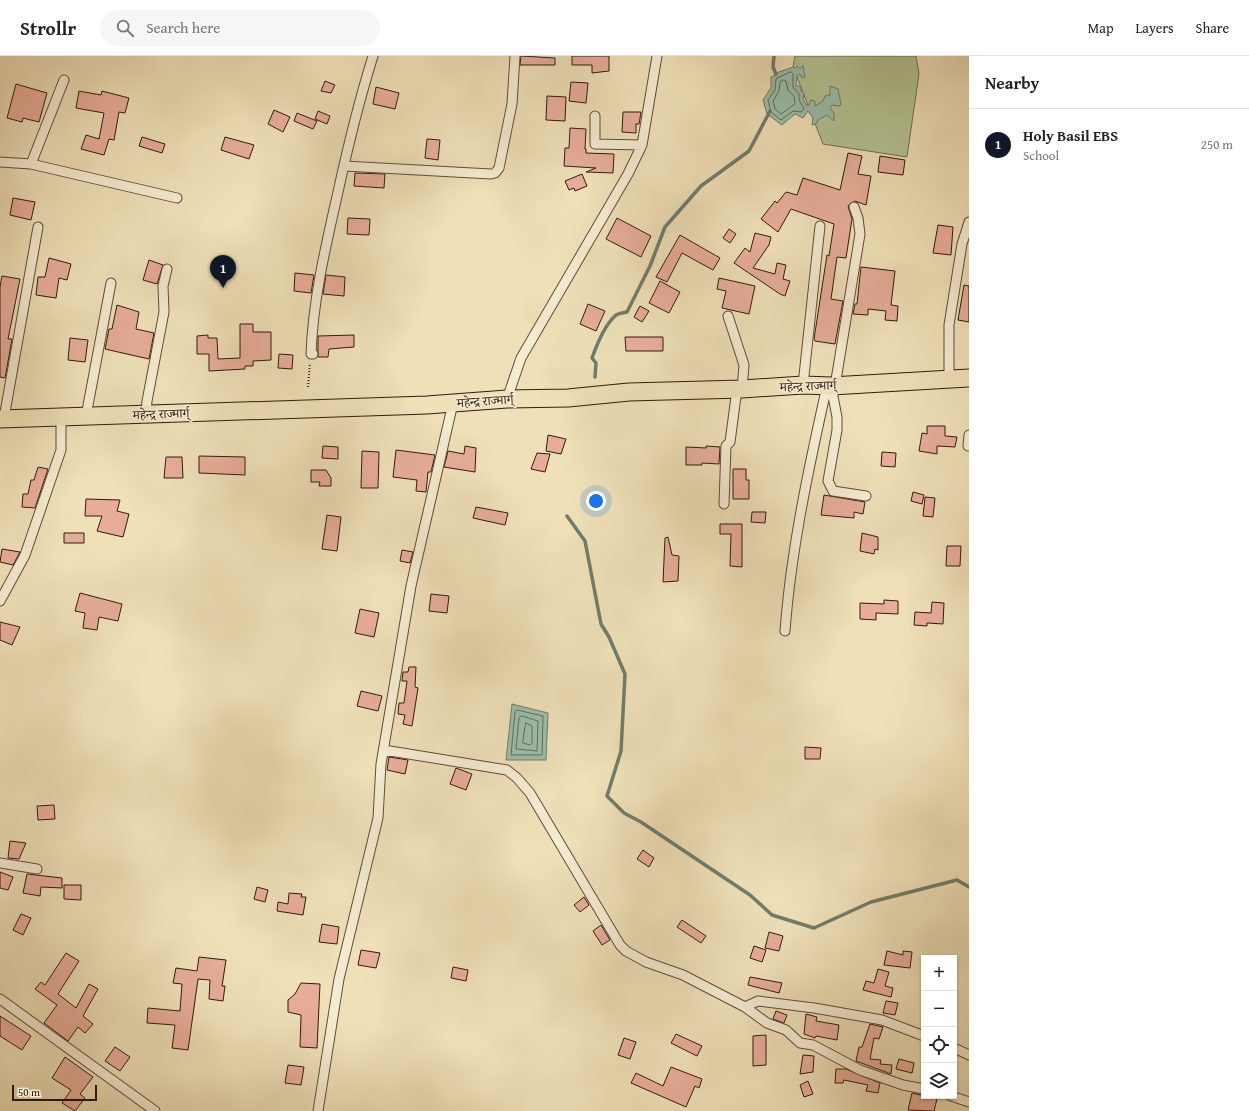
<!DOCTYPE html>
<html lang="en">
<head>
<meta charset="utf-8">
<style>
	:root { --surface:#fff; --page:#f6f6f6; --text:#222; --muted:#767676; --line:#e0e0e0; --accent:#111827 }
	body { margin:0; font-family:"Gentium Book Plus","Noto Serif Devanagari",serif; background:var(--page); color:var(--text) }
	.controls { position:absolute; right:12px; bottom:12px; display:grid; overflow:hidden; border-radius:0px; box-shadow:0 1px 3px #0004 }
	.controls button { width:36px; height:36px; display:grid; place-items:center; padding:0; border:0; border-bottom:1px solid var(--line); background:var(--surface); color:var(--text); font:20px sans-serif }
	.scale { position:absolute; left:12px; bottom:10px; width:85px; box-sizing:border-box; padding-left:4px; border:2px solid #2f1b10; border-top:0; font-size:11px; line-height:14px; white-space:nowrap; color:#2f1b10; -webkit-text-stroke:3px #f5ebd1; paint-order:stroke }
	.you { position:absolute; left:596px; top:445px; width:14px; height:14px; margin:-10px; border:3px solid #fff; border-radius:50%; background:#1a73e8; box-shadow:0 0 0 6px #1a73e833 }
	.badge { display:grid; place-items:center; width:26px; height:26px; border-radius:50%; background:var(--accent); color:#fff; font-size:13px; font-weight:700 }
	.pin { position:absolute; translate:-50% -33px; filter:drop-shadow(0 1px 2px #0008) }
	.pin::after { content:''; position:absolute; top:21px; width:14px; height:12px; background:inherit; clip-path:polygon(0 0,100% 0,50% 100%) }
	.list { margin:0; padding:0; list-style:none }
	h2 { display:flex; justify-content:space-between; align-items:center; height:52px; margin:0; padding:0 16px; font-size:17px }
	h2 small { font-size:13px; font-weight:400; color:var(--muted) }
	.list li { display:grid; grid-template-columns:26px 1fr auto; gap:12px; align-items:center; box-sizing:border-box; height:72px; padding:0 16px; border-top:1px solid var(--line) }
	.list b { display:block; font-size:15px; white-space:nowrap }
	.list p { margin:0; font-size:13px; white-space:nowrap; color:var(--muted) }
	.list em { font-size:13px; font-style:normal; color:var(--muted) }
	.icon { flex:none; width:22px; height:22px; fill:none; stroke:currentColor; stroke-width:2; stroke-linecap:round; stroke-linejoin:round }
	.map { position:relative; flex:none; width:969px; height:1055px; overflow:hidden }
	header { display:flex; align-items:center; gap:24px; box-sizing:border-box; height:56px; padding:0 20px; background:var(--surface); border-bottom:1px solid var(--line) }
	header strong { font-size:19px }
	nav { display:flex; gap:22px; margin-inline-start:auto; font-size:14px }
	.search { width:280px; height:36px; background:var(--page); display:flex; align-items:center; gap:10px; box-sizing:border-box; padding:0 14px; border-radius:22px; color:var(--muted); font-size:15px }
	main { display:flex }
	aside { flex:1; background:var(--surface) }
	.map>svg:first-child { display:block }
	.green { fill:#b4c393; stroke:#726f52 }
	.water { fill:#9bbeaa; stroke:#707d6c }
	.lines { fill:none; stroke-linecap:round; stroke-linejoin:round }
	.shore { stroke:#656c5d; stroke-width:1 }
	.stream { stroke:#707d6c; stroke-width:3.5 }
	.building { fill:#e7ad99; stroke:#2f1b10 }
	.street-casing { stroke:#5f4c3a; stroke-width:11 }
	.highway-casing { stroke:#2f1b10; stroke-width:19 }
	.path { stroke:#2f1b10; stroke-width:2; stroke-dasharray:1 2; stroke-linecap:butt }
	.street { stroke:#f5ebd1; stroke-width:9 }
	.highway { stroke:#efe0b8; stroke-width:17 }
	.labels { text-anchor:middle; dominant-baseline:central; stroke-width:3; stroke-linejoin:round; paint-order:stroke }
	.street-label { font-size:13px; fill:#2f1b10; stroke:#f5ebd1 }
</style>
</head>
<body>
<header>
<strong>Strollr</strong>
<div class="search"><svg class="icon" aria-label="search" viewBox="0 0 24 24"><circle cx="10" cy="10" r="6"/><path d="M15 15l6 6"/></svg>Search here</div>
<nav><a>Map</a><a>Layers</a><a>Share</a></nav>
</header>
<main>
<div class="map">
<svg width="969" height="1055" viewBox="0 0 969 1055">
	<rect width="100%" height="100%" fill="#efe0b8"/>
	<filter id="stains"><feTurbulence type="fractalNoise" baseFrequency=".005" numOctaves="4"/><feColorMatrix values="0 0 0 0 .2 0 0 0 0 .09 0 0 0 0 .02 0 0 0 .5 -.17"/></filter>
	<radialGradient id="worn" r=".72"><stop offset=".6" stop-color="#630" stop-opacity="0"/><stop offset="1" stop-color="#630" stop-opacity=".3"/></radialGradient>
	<path class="green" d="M795,0H916L919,18L907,101L823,88L793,11Z"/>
	<path class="water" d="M803,9L805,21L802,22L800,18L797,20L796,30H801V35L804,37L803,43L806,49H809L811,44L815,45V50L823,45L825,40L830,39V30L838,33L841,48L840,50L832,49L830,52L834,57V65L827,59L818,64L816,68L812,69L813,62L808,55L803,62L795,58L782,69L767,58L763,44L771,32V21L779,16L793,11L795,12L797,10L800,13Z
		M512,648L548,657L546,704H506Z"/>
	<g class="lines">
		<path class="shore" d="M791,16L793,18V31L799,38V44L804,53L801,56L793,55L781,64L771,56L768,44L775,34L776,23Z
			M784,24L786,25L788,34L794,40L795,48L781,58L775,53L773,45L779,35L780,26Z
			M517,654L543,660L542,699H511L515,656Z
			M522,660L538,665L537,695L516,693L519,662Z
			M526,667L532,670V687L530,689L523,687Z"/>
		<path class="stream" d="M774,0L773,11L776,18
			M595,321L596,307L592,302C597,288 604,270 615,260C617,257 623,257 627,256L650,210L665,171L701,130L749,95L770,55
			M567,460L585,485L601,568L609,581L625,618L621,695L607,740L624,757L641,766L750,839L772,859L814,872L871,846L957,824L969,831"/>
	</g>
	<path class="building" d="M521,0L555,2V9H520Z
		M572,0H609V15L592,17V9H572Z
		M325,25L335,29L331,37L321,35Z
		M571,26L588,27L586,47L569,45Z
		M16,28L47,37L39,66L23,62L22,66L7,62Z
		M376,31L399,37L395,53L373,48Z
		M79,35L101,39L102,35L129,42L125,57L119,56L114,84L109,83L104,99L81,93L86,79L99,83L104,57L76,52Z
		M547,40L566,41L565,65L546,64Z
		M274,54L290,61L283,76L268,68Z
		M318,55L330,60L327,68L315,63Z
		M623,56H641L639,68H636V77L622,76Z
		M297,57L317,65L313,73L294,65Z
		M570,72L586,73L585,93H586V97L614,98L613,117L586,116L596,112L564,110L565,92H569Z
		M142,81L165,88L162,97L139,90Z
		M225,81L254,89L249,103L221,94Z
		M427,83L440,84L438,104L425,102Z
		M848,97L862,100L858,118L871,120L866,149L855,145L848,150L852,163L846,202L837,201L831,243L843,245L835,288L815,285L814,283L827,199L829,200L834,168L791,153L778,176L761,163L775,145L777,147L786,136L797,139L803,122L840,134Z
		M880,100L905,104L903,119L878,116Z
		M355,117L385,118L384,132L354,130Z
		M582,118L587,130L575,135L574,132L569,134L565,125Z
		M13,142L35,146L31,164L10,159Z
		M348,162L370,163L369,179L347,178Z
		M617,162L651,180L641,201L606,183Z
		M938,169L953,171L951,199L933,197Z
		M729,173L736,178L730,187L723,182Z
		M755,177L771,181L769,189L753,212L775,218L777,207L786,209L783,223L790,225L785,240L780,238L734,207L745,192L750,196Z
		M680,179L720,202L713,214L682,197L667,226L656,221Z
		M49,202L71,208L67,224L59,222L56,242L36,239L38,221H45Z
		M149,204L163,209L157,228L143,224Z
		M861,211L895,215L891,249L898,250L897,265L885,264L886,255L868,253V259L853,258L855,248H857Z
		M295,217L314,219L311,237L294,235Z
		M326,219L345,221L344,240L323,238Z
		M2,220L20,223L8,283H12L5,322L0,321V231Z
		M719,222L755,230L749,258L722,252L726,235L717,233Z
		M660,225L680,236L669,257L649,247Z
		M964,229L969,230V266L958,264Z
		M588,248L605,255L596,275L580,268Z
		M117,249L139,256L136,273L154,277L149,303L105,293L109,273H112Z
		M640,250L649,255L642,266L634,261Z
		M240,268H253V276H271V304L253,305V310H245V313L209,315V298H197V280L208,279V282H217L218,303L240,302Z
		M354,279V291L329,293L328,301H318V280Z
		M625,281H663V295H626Z
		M70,282L88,284L85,306L68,304Z
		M279,298L293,299L292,313L278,312Z
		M927,370H945V380L957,381L955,391L937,390V398L919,395L922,377L927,378Z
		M548,379L566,383L561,398L546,395Z
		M323,390L338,391V403L322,402Z
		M465,390L476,392L475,416L444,411L448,395L464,398Z
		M706,390L720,391L719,408L702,407V409H686V391L706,392Z
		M396,394L435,399L431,416H428L426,436L416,435L417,424L393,421Z
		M362,395L379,396L378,432H361Z
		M882,396L896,397L895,411L881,410Z
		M537,397L550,398L545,416L531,413Z
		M199,400L245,401V419L199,417Z
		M166,401H182L183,422H164Z
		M38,411L48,413L35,452L22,451L23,438H28L31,424H34Z
		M733,413H746V424H749V443H733Z
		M311,414H326L331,422V430H319L320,426H311Z
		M913,436L924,439L922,448L911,445Z
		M824,439L865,446L863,458L854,456V462L821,459Z
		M925,441L935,442L933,461L923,460Z
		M86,443L120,444L117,455L129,458L123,481L97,475L102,460H85Z
		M476,451L508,457L505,469L473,462Z
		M752,456H766L765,467L751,466Z
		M327,459L341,461L337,495L322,493Z
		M720,468H742V511L730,510L731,478H720Z
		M64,477H84V487H64Z
		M862,477L878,481V494L875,493L874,498L860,495Z
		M668,481L672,499L679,500L678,525L663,526L665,482Z
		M947,490H961L960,510H946Z
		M2,493L20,496L13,509L0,506Z
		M402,494L413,496L410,507L400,505Z
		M80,537L122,548L118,565L99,561L97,574L83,572L85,557L75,555Z
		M431,538L449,540L447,557L429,555Z
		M884,544L898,545V558L876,557V564L860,563V547L884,548Z
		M932,546L944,547L943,568L927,567V570L914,569L915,556L931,557Z
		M360,553L379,557L374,581L355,577Z
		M0,566L20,571L12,589L0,584Z
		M409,611H416L415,631L418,632L412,670L403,668L405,659L398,658L399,647H404L407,625H402L403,616H408Z
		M361,635L382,640L378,655L357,650Z
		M805,691L821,692L820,703H805Z
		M389,701L408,704L405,718L387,714Z
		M456,712L472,718L466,734L450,728Z
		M54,749L55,763L38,764L37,750Z
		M10,785L26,787L19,803L8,802Z
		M643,794L654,802L649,811L637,803Z
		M0,816L13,821L8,834L0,832Z
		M27,818L62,822V832L41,831L40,840L23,837Z
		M64,829H81V844L64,843Z
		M257,831L268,834L265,846L254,843Z
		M289,837L302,838L301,841H306L303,859L277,855L278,846L288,848Z
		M584,841L589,849L580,856L574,849Z
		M21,858L31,862L23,879L13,874Z
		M682,864L706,880L701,887L677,871Z
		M322,868L339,871L337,888L319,886Z
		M601,869L610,884L602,889L593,875Z
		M769,876L783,880L779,895L765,892Z
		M754,890L766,894L762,906L750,902Z
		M361,894L380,897L376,912L358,909Z
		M887,895L903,899V895L912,896L910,912L884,909Z
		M66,897L79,905L58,938L76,952L89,928L98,933L83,960L93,968L85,977L78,971L68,985L44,967L57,949L35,933L41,926L45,929Z
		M199,901L226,904L222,930H225L223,945L209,943L210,924L198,923L188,994L172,992L175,969L147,967L148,952L180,955L182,928L173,927L176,912L197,915Z
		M453,911L468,914L466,925L451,922Z
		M878,913L889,916L885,930L893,932L891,941L863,934L866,925L874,927Z
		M750,921L782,927L779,937L748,929Z
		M301,927L320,928L317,992L300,991L301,959L288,956V944L295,938Z
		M886,945L898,947L895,959L883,957Z
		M776,955L787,959L784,967L773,963Z
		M806,958L817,961L816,965L839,969L837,984L816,980L815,982L804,978Z
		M0,960L31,980L22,994L0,980Z
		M870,968L883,971L879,983L874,982L870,1003L881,1004L880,1008L892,1009L891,1018L856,1005L859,991H862Z
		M676,978L702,990L697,1000L671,987Z
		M766,979V1009L753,1010V980Z
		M624,982L636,986L630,1003L618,999Z
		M115,991L130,1001L120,1015L105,1005Z
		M803,999L814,1000L813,1016L800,1018Z
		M65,1001L93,1021L80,1038L85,1042L75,1055L62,1047L71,1034L52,1022Z
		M899,1003L914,1007L912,1017L896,1013Z
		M288,1009L304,1011L301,1029L285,1027Z
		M671,1011L702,1023L699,1032L695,1030L686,1051L631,1027L636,1017L663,1030Z
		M836,1013H846L880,1027L878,1037L866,1035L868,1029L844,1024L843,1027H835Z
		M808,1025L813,1038L804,1041L800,1029Z
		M912,1037L937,1043L934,1055L908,1054Z"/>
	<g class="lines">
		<g class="street-casing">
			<path id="street" d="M595,60V88L642,89
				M0,106L31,108L64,24
				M31,108L177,142
				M344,110L491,118L495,117L499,112L512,48L515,0
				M728,260L744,309L742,333
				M313,298H311C313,243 326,189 338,136C348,90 359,45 373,0
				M949,324V269L962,188L969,166
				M803,329L820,170
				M831,330L837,361V374L828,425L833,435L866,440
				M835,330L860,178L858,162L854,151
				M507,343L521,302L628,118L642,89L657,0
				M146,358L147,345L164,256L163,230L167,213
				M86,360L111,227
				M4,362L38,171
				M968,390L969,379
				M724,448L726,390L730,386L737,333
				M0,545L25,499L61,394V361
				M785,575C791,494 809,410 827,330
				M384,694L507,714L517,722L530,737L620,889L626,895L646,906L683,919L745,951L767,967L786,974L800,987L813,989L860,1014L903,1029L924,1033
				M0,807L37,813
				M0,943L155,1055
				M745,951L758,945L814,952L882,964L924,980
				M954,992L969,999
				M951,1040L969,1046
				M318,1055L339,923L378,762L381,708L411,530L453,347"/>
		</g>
		<g class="highway-casing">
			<path id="highway" d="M0,363L427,349L507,343L568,342L629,336L742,333L803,329L831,330L969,322"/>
		</g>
		<path class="path" d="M308,331L310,307"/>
		<use href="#street" class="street"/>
		<use href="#highway" class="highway"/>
	</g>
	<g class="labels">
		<g class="street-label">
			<text transform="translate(808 330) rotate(-2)">महेन्द्र राज्मार्ग्</text>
			<text transform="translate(485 345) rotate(-4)">महेन्द्र राज्मार्ग्</text>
			<text transform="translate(161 358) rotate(-2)">महेन्द्र राज्मार्ग्</text>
		</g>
	</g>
	<rect width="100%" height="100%" filter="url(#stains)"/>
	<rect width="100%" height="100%" fill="url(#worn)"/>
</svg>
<div class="controls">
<button>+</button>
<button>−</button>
<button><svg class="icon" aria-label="locate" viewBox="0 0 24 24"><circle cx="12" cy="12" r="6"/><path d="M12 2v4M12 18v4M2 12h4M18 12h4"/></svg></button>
<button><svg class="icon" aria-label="layers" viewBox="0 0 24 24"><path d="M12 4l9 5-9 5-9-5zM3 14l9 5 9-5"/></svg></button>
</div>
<div class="scale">50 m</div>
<div class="you"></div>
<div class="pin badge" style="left:223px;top:232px">1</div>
</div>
<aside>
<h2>Nearby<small></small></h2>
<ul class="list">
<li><span class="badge">1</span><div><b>Holy Basil EBS</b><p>School</p></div><em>250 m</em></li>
</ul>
</aside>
</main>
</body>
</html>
